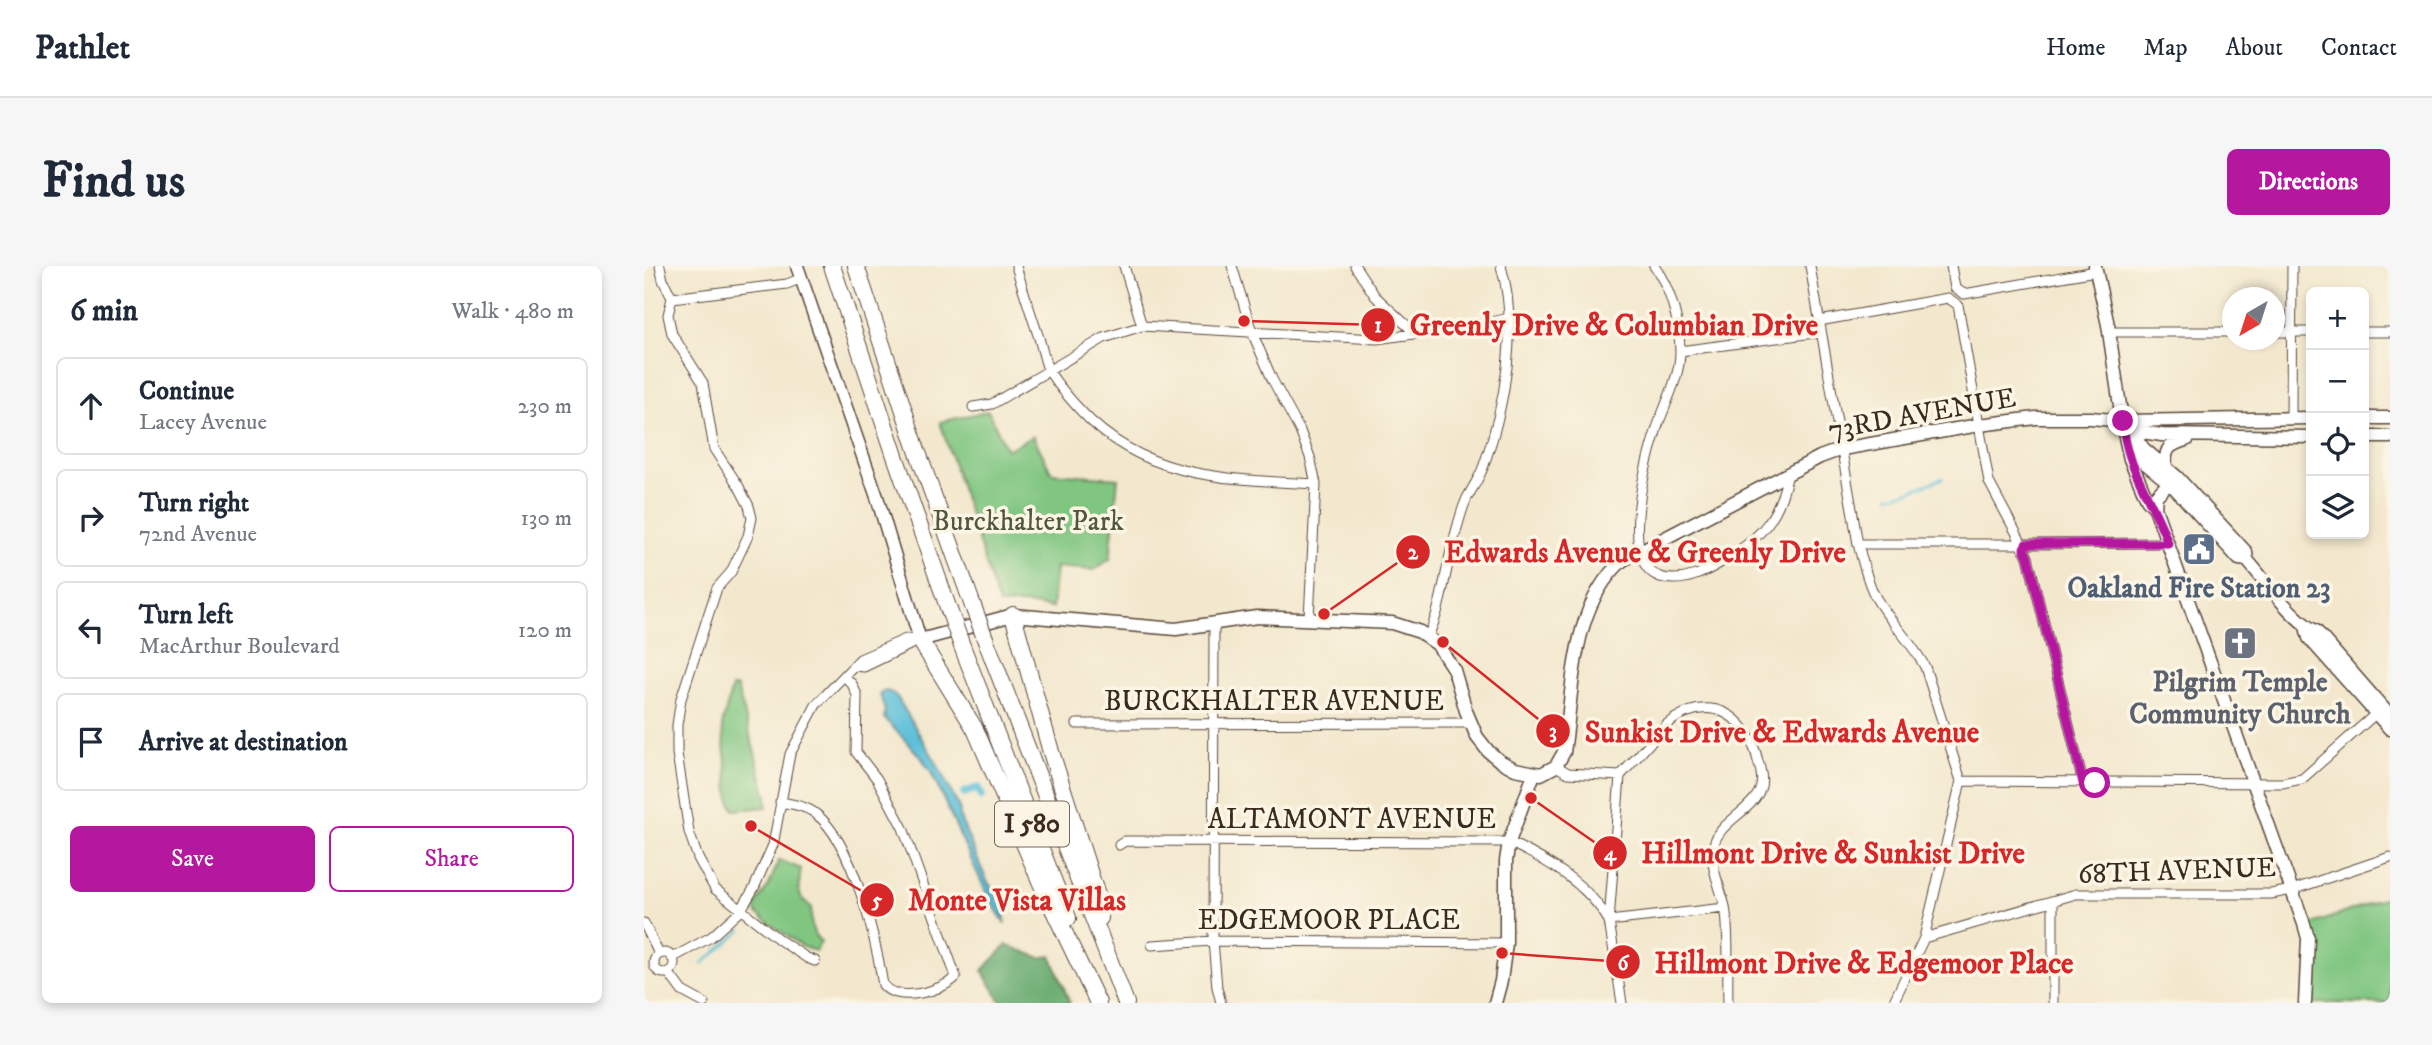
<!DOCTYPE html>
<html lang="en">
<head>
<meta charset="utf-8">
<style>
	:root { --surface:#fff; --page:#f6f6f7; --text:#1f2937; --muted:#747a83; --line:#e0e1e3; --accent:#b5179e }
	body { margin:0; font-family:"IM FELL DW Pica",serif; background:var(--page); color:var(--text) }
	.controls { position:absolute; right:21px; top:21px; display:grid; overflow:hidden; border-radius:10px; box-shadow:0 4px 10px #0003 }
	.controls button { width:63px; height:63px; display:grid; place-items:center; padding:0; border:0; border-bottom:2px solid var(--line); background:var(--surface); color:var(--text); font:35px sans-serif }
	.compass { position:absolute; left:1578px; top:21px; width:63px; height:63px; border-radius:50%; background:var(--surface); box-shadow:0 4px 10px #0003; rotate:219deg }
	.stop { position:absolute; width:21px; height:21px; margin:-16px; border:5px solid #b5179e; border-radius:50%; background:#fff }
	.stop.end { background:#b5179e; border-color:#fff; box-shadow:0 2px 7px #0008 }
	.list { margin:0; padding:0; list-style:none }
	h2 { display:flex; justify-content:space-between; align-items:center; height:91px; margin:0; padding:0 28px; font-size:30px }
	h2 small { font-size:23px; font-weight:400; color:var(--muted) }
	.list li { display:grid; grid-template-columns:46px 1fr auto; gap:21px; align-items:center; box-sizing:border-box; height:98px; margin:0 14px 14px; padding:0 14px; border:2px solid var(--line); border-radius:10px }
	.list b { display:block; font-size:26px; white-space:nowrap }
	.list p { margin:0; font-size:23px; white-space:nowrap; color:var(--muted) }
	.list em { font-size:23px; font-style:normal; color:var(--muted) }
	.actions { display:flex; gap:14px; padding:21px 28px }
	.actions a { flex:1; padding:16px 0; border:2px solid var(--accent); border-radius:10px; text-align:center; font-size:24px; color:var(--accent) }
	.actions .main { background:var(--accent); color:#fff }
	.icon { flex:none; width:38px; height:38px; fill:none; stroke:currentColor; stroke-width:2; stroke-linecap:round; stroke-linejoin:round }
	.map { position:relative; flex:none; width:1746px; height:737px; overflow:hidden; border-radius:10px }
	header { display:flex; align-items:center; gap:42px; box-sizing:border-box; height:98px; padding:0 35px; background:var(--surface); border-bottom:2px solid var(--line) }
	header strong { font-size:33px }
	nav { display:flex; gap:38px; margin-inline-start:auto; font-size:24px }
	.intro { display:flex; align-items:center; justify-content:space-between; box-sizing:border-box; height:168px; padding:0 42px }
	h1 { margin:0; font-size:49px }
	.button { padding:18px 32px; border-radius:10px; background:var(--accent); color:#fff; font-size:24px; font-weight:700 }
	main { display:flex; gap:42px; padding:0 42px }
	aside { flex:1; background:var(--surface); border-radius:10px; box-shadow:0 4px 10px #0003 }
	.map>svg:first-child { display:block }
	.green { fill:#80c681; stroke:#5e7850; stroke-width:2 }
	.forest { fill:#68ab6f; stroke:#526a46; stroke-width:2 }
	.water { fill:#5bc0d9; stroke:#4b757c; stroke-width:2 }
	.lines { fill:none; stroke-linecap:round; stroke-linejoin:round }
	.stream { stroke:#5bc0d9; stroke-width:2.5 }
	.canal { stroke:#5bc0d9; stroke-width:8 }
	.street-casing { stroke:#574638; stroke-width:11 }
	.secondary-casing { stroke:#574638; stroke-width:15 }
	.highway-casing { stroke:#574638; stroke-width:18 }
	.street { stroke:#fff; stroke-width:9 }
	.secondary { stroke:#fff; stroke-width:12 }
	.highway { stroke:#fff; stroke-width:16 }
	.highway-bridge-casing { stroke:#574638; stroke-width:18; stroke-linecap:butt }
	.highway-bridge { stroke:#fff; stroke-width:16 }
	.route { stroke:#b5179e; stroke-width:9 }
	.labels { text-anchor:middle; dominant-baseline:central; stroke-width:7; stroke-linejoin:round; paint-order:stroke }
	.shield { fill:#fcf5e5; stroke:#75675a; stroke-width:2 }
	.shield-label { font-size:26px; font-weight:bold; fill:#3b2a1e }
	.street-label { font-size:28px; fill:#3b2a1e; stroke:#fcf5e5 }
	.park-label { font-size:28px; fill:#50593c; stroke:#fcf5e5 }
	.service-label { font-size:28px; font-weight:bold; fill:#4e5e75; stroke:#fcf5e5 }
	.worship-label { font-size:28px; font-weight:bold; fill:#5b616d; stroke:#fcf5e5 }
	.leader { fill:none; stroke:#d62828; stroke-width:2.5 }
	.callout-dot { fill:#d62828; stroke:#fcf5e5; stroke-width:2.5 }
	.mark-label { font-size:21px; text-anchor:middle; font-weight:bold; fill:#fff }
	.callout-label { font-size:30px; text-anchor:middle; font-weight:bold; fill:#d62828; stroke:#fcf5e5; stroke-width:7; stroke-linejoin:round; paint-order:stroke }
</style>
</head>
<body>
<header>
<strong>Pathlet</strong>
<nav><a>Home</a><a>Map</a><a>About</a><a>Contact</a></nav>
</header>
<div class="intro"><h1>Find us</h1><a class="button">Directions</a></div>
<main>
<aside>
<h2>6 min<small>Walk · 480 m</small></h2>
<ul class="list">
<li><svg class="icon" aria-label="ahead" viewBox="0 0 24 24"><path d="M12 20V5M6 11l6-6 6 6"/></svg><div><b>Continue</b><p>Lacey Avenue</p></div><em>230 m</em></li>
<li><svg class="icon" aria-label="right" viewBox="0 0 24 24"><path d="M7 20v-9h11M14 6l5 5-5 5"/></svg><div><b>Turn right</b><p>72nd Avenue</p></div><em>130 m</em></li>
<li><svg class="icon" aria-label="left" viewBox="0 0 24 24"><path d="M17 20v-9H6M10 6l-5 5 5 5"/></svg><div><b>Turn left</b><p>MacArthur Boulevard</p></div><em>120 m</em></li>
<li><svg class="icon" aria-label="arrive" viewBox="0 0 24 24"><path d="M6 21V4h12l-3 4 3 4H6"/></svg><div><b>Arrive at destination</b></div></li>
</ul>
<div class="actions"><a class="main">Save</a><a>Share</a></div>
</aside>
<div class="map">
<svg width="1746" height="737" viewBox="0 0 1746 737">
	<rect width="100%" height="100%" fill="#fcf5e5"/>
	<filter id="ink" filterUnits="userSpaceOnUse"><feTurbulence type="fractalNoise" baseFrequency=".0143" numOctaves="2"/><feDisplacementMap in="SourceGraphic" scale="14" xChannelSelector="R" yChannelSelector="G"/><feConvolveMatrix kernelMatrix="1 2 1 2 8 2 1 2 1" color-interpolation-filters="sRGB"/></filter>
	<filter id="wash" filterUnits="userSpaceOnUse"><feTurbulence type="fractalNoise" baseFrequency=".00686" numOctaves="4" result="noise"/><feDisplacementMap in="SourceGraphic" scale="28" xChannelSelector="R" yChannelSelector="G"/><feGaussianBlur stdDeviation="1.57" result="paint"/><feColorMatrix in="noise" values="0 0 0 0 0 0 0 0 0 0 0 0 0 0 0 0 0 1.4 0 .05"/><feComposite in="paint" operator="in"/></filter>
	<g filter="url(#wash)">
		<rect width="100%" height="100%" fill="#f3e8ce"/>
		<path class="green" d="M344,145L363,184L389,170L408,207L474,212L466,293L450,304L412,301L408,342L382,338L355,339L296,156Z
			M88,421H93L123,531V541L90,544L86,535L78,459Z
			M135,594L157,603C155,620 151,631 167,641C168,656 165,665 177,676L172,685L159,681L113,648L111,640L125,619Z
			M1746,630V737H1669L1672,698L1664,660Z"/>
		<path class="forest" d="M363,679L397,692L407,689L426,737H358L338,705Z"/>
		<path class="water" d="M240,425L246,426L253,431L292,496L316,544L315,550L341,611L360,643L361,658L343,628L287,506L277,491L240,452L241,445L236,428Z"/>
		<g class="lines">
			<path class="stream" d="M1245,230L1267,225L1299,212
				M58,698L98,664"/>
			<path class="canal" d="M320,527L334,522L337,530"/>
		</g>
	</g>
	<g filter="url(#ink)">
		<g class="lines">
			<g class="street-casing">
				<path id="street" d="M16,0L19,14L28,32L24,49L28,68L59,117L70,183L94,219L105,240L108,252L104,270L87,306L73,322L37,433L33,459V487L45,566L54,592L71,623L137,675L163,692L171,695
					M372,0C379,24 387,48 395,72C398,82 400,93 404,103C412,118 426,133 437,145C501,214 585,213 672,218
					M480,0L498,60
					M588,0L608,66L628,113L656,165L666,191L672,218L665,352
					M711,0L731,30L771,67
					M1010,0C1027,22 1036,58 1036,86C1036,111 1021,138 1013,162C1003,193 973,296 1016,311C1039,318 1062,306 1081,294C1118,271 1136,250 1144,207
					M1166,0L1214,278C1219,296 1223,316 1232,332C1246,356 1268,376 1281,401L1317,515L1280,672L1249,737
					M1307,0L1311,22L1320,28L1452,5
					M28,32L143,18L158,12
					M1175,55L1304,32L1314,39L1345,216L1376,274
					M1465,66H1588
					M1630,66H1667
					M1720,66H1746
					M1036,85L1177,66
					M329,141L348,138L460,72L498,60L732,73L831,60L865,52
					M1647,152L1648,0
					M1214,278H1374
					M1378,282L1382,278L1524,277
					M1380,282L1384,291L1439,517
					M570,359L569,675L573,721L577,737
					M784,370C798,342 801,304 810,273C814,259 817,245 823,232C829,221 836,211 840,199C861,140 875,61 857,0
					M211,400L220,401L276,374
					M433,458L826,457
					M912,500L924,507L976,510L1023,458C1065,426 1103,447 1114,495C1117,505 1120,516 1115,526C1104,548 1072,557 1069,583C1066,602 1077,622 1081,641C1086,667 1083,709 1084,737
					M976,510L965,655L978,737
					M1317,515L1638,517L1658,513L1736,444
					M136,536C148,538 162,540 172,548C209,576 232,674 239,719C253,737 297,726 312,711L259,562L233,513L212,486L213,429L208,418L200,410
					M475,579L481,575L865,576C904,595 943,617 965,655L1081,642
					M1409,636V737
					M0,657L15,688
					M1280,672L1432,628H1627L1648,624L1746,591
					M508,679L569,675L862,677
					M10 697a10 10 0 1 1 20 0a10 10 0 1 1-20 0Z
					M28,692L67,671L97,644L110,622L129,579L146,488L172,439L216,393L262,373L276,374
					M24,706L38,725L60,737"/>
			</g>
			<g class="secondary-casing">
				<path id="secondary" d="M153,0L233,231L276,374L369,349L532,363L613,351L748,357L776,366L793,378L810,404L822,445L833,471L844,485L856,495L871,503L897,508L912,500L920,486C930,422 926,341 979,294L1176,191L1198,183L1335,159L1392,152H1447L1479,155L1667,152
					M1451,0L1464,59L1480,167L1486,193L1503,233L1511,242L1660,658L1664,672L1661,737
					M1720,152H1746
					M1479,156L1500,183L1533,211L1602,286L1603,294C1619,312 1651,357 1672,365L1746,450
					M1485,159L1498,166L1518,169L1667,171
					M1720,171H1746
					M1484,179L1495,192L1529,220L1595,293L1603,294
					M1522,201C1520,180 1527,179 1544,173
					M1511,242L1512,230L1522,220H1529
					M1662,361L1665,372L1746,463
					M851,737L857,715L862,677V595L865,576L890,508"/>
			</g>
			<g class="highway-casing">
				<path id="highway" d="M188,0L251,190L305,344
					M212,0L273,184L329,340
					M369,349L407,486L455,636L456,652
					M276,374L331,463L400,624L454,737
					M342,375L482,737
					M318,380L424,652"/>
			</g>
			<use href="#street" class="street"/>
			<use href="#secondary" class="secondary"/>
			<use href="#highway" class="highway"/>
			<g class="highway-bridge-casing">
				<path id="highway-bridge" d="M329,340L342,375
					M305,344L318,380"/>
			</g>
			<use href="#highway-bridge" class="highway-bridge"/>
		</g>
	</g>
	<g class="lines" filter="url(#ink)">
		<path class="route" d="M1451,517H1439L1384,291L1380,282L1382,278L1524,277C1510,236 1481,201 1479,155"/>
	</g>
	<defs>
		<g id="civic-square" transform="scale(1.75)"><rect x="-9" y="-9" width="18" height="18" rx="4" fill="#5c6f8a" stroke="#fcf5e5"/><path d="M-.6-6.5H3V-4.5H.6V-3L4-1V1h2V6H-6V1h2V-1L-.6-3ZM-1.2 2.5V6h2.4V2.5Z" fill="#fff"/></g>
		<g id="church-square" transform="scale(1.75)"><rect x="-9" y="-9" width="18" height="18" rx="4" fill="#6b7280" stroke="#fcf5e5"/><path d="M-1.2-6h2.4v3.5h3.3v2.4h-3.3V6h-2.4V-.1h-3.3v-2.4h3.3Z" fill="#fff"/></g>
	</defs>
	<g fill-rule="evenodd">
		<use href="#civic-square" x="1555" y="283"/>
		<use href="#church-square" x="1596" y="377"/>
	</g>
	<g class="labels">
		<rect class="shield" x="351" y="535.5" width="74" height="45" rx="5"/>
		<g class="shield-label">
			<text x="388" y="558">I 580</text>
		</g>
		<g class="street-label">
			<text transform="translate(1278 148) rotate(-10)">73RD AVENUE</text>
			<text x="630" y="435">BURCKHALTER AVENUE</text>
			<text x="708" y="553">ALTAMONT AVENUE</text>
			<text transform="translate(1533 605) rotate(-2)">68TH AVENUE</text>
			<text x="685" y="654">EDGEMOOR PLACE</text>
		</g>
		<g class="park-label">
			<text x="384" y="255">Burckhalter Park</text>
		</g>
		<g class="service-label">
			<text x="1555" y="322">Oakland Fire Station 23</text>
		</g>
		<g class="worship-label">
			<text x="1596" y="416">Pilgrim Temple<tspan x="1596" dy="32">Community Church</tspan></text>
		</g>
	</g>
	<path class="leader" d="M600 55L734 59M680 348L769 286M799 376L909 465M887 532L966 587M107 560L233 634M858 687L979 696"/>
	<g class="callout-dot">
		<circle cx="600" cy="55" r="7"/>
		<circle cx="680" cy="348" r="7"/>
		<circle cx="799" cy="376" r="7"/>
		<circle cx="887" cy="532" r="7"/>
		<circle cx="107" cy="560" r="7"/>
		<circle cx="858" cy="687" r="7"/>
		<circle cx="734" cy="59" r="18"/>
		<circle cx="769" cy="286" r="18"/>
		<circle cx="909" cy="465" r="18"/>
		<circle cx="966" cy="587" r="18"/>
		<circle cx="233" cy="634" r="18"/>
		<circle cx="979" cy="696" r="18"/>
	</g>
	<g class="mark-label">
		<text x="734" y="66">1</text>
		<text x="769" y="293">2</text>
		<text x="909" y="472">3</text>
		<text x="966" y="594">4</text>
		<text x="233" y="641">5</text>
		<text x="979" y="704">6</text>
	</g>
	<g class="callout-label">
		<text x="970" y="69">Greenly Drive &amp; Columbian Drive</text>
		<text x="1001" y="296">Edwards Avenue &amp; Greenly Drive</text>
		<text x="1138" y="476">Sunkist Drive &amp; Edwards Avenue</text>
		<text x="1189" y="597">Hillmont Drive &amp; Sunkist Drive</text>
		<text x="373" y="644">Monte Vista Villas</text>
		<text x="1220" y="707">Hillmont Drive &amp; Edgemoor Place</text>
	</g>
</svg>
<div class="controls">
<button>+</button>
<button>−</button>
<button><svg class="icon" aria-label="locate" viewBox="0 0 24 24"><circle cx="12" cy="12" r="6"/><path d="M12 2v4M12 18v4M2 12h4M18 12h4"/></svg></button>
<button><svg class="icon" aria-label="layers" viewBox="0 0 24 24"><path d="M12 4l9 5-9 5-9-5zM3 14l9 5 9-5"/></svg></button>
</div>
<svg class="compass" viewBox="-18 -18 36 36"><path d="M0-13l5 13h-10z" fill="#e53935"/><path d="M0 13l5-13h-10z" fill="#747a83"/></svg>
<div class="stop" style="left:1451px;top:517px"></div>
<div class="stop end" style="left:1479px;top:155px"></div>
</div>
</main>
</body>
</html>
